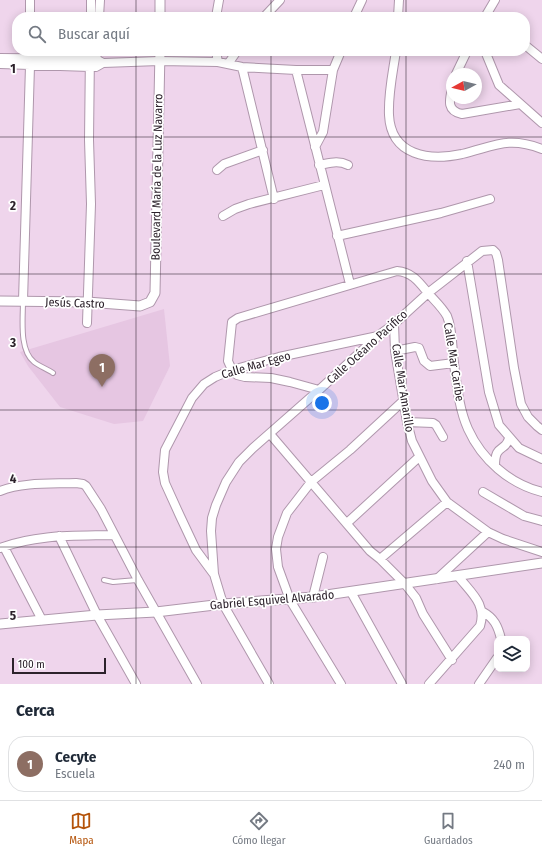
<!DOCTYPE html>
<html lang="es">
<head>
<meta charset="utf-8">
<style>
	:root { --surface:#fff; --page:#f2f2f3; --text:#1f2937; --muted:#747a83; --line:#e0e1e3; --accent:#b45309 }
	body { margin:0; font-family:"Fira Sans Condensed",sans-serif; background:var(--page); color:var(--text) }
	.controls { position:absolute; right:12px; bottom:12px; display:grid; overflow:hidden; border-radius:8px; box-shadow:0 2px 10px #0003 }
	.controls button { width:36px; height:36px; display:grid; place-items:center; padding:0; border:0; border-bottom:1px solid var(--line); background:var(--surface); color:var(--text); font:20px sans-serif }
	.compass { position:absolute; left:446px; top:68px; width:36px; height:36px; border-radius:50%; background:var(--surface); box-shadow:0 2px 10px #0003; rotate:262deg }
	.scale { position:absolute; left:12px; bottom:10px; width:94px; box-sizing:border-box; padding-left:4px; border:2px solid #2c222b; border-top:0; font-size:11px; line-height:14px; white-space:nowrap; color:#2c222b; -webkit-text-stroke:3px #fff; paint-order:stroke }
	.you { position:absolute; left:322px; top:403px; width:14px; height:14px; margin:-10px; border:3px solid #fff; border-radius:50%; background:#1a73e8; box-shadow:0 0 0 6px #1a73e833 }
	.badge { display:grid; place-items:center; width:26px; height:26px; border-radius:50%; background:var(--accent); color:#fff; font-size:13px; font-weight:700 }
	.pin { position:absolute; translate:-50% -33px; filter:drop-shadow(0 1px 2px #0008) }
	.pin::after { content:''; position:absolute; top:21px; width:14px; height:12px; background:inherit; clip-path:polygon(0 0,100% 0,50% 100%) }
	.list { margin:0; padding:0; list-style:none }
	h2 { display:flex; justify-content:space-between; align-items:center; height:52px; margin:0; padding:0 16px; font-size:17px }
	h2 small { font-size:13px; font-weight:400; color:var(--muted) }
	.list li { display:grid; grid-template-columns:26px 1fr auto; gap:12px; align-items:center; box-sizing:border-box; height:56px; margin:0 8px 8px; padding:0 8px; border:1px solid var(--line); border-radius:16px }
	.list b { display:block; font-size:15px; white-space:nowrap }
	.list p { margin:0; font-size:13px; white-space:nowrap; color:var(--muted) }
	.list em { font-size:13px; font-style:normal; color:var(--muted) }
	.icon { flex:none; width:22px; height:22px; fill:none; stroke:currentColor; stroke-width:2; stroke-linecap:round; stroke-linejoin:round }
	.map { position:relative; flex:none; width:542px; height:684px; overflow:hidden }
	.search { position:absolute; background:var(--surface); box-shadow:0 2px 10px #0003; left:12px; right:12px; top:12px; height:44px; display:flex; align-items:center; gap:10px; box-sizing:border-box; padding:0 14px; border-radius:16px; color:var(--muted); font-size:15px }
	.sheet { height:116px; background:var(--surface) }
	nav { display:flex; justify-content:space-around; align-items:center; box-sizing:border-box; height:56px; border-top:1px solid var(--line); background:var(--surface); font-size:11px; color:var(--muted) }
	nav a { display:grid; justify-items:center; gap:2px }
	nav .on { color:var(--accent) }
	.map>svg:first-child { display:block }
	.built { fill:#e6c6e2 }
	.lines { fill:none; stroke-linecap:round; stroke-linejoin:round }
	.service-casing { stroke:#af97ac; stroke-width:6 }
	.minor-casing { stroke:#af97ac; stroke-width:10 }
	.tertiary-casing { stroke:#af97ac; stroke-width:11 }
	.service { stroke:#fff; stroke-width:4 }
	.minor { stroke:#fff; stroke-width:8 }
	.tertiary { stroke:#fff; stroke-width:9 }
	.grid { fill:none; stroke:#2c222b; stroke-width:1; stroke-opacity:0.55 }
	.labels { text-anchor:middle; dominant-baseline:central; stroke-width:3.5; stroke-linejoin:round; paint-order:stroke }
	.street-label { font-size:12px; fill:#2c222b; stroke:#fff }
	.grid-label { font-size:13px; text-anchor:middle; font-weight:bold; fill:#2c222b; stroke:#fff; stroke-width:3.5; stroke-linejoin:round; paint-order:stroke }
</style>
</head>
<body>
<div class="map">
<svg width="542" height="684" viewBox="0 0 542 684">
	<rect width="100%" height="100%" fill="#efd5ec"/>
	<path class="built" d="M164,309L170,366L143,421L114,424L60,407L28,366L20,352Z"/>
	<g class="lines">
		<g class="service-casing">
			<path id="service" d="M23,301C23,319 19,350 34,362C39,366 47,369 53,373
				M104,580L113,582L137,580"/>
		</g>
		<g class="minor-casing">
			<path id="minor" d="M30,17V0
				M91,17V0
				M99,17L100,0
				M216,17L219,0
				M264,17L280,0
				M354,17L362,0
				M398,17L399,0
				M485,17L495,0
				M525,45L542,59
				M216,51L218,62
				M396,51C393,72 388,93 389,115C391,156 429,161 462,154C495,146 508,136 542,149
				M485,51L499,85L542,123
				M0,58L96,59L103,63
				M30,59V51
				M0,64L90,67H96L103,63L159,61L218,62L242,67L296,70H333
				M96,64L97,51
				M228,64L237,51
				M242,67L274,199
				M296,70L350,284
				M456,74L467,51
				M452,89C449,101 447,111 462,114L520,104
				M315,147L323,132L333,70L341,51
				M319,165C330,163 338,160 348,165
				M217,170L224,164L263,150
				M223,216L235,209L249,204L324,185
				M337,236L441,213L490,199
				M467,261L489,392L499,425L519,448L542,459
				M23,301L30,66
				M87,323L91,204L89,140L90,51
				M394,324L395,351L407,422L412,441L432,481L447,502L488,532L503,539L542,552
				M395,351L415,347L419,348L424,361L430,366L454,363
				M319,390L290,382L271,378L245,377L237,375L232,370L228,361L232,322L238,318L397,271C412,272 419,282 428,293C434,300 442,307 447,316C453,330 452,349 454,364C457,386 459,409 468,429C482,460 510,484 542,492
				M407,422L433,423L436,425L443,437
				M270,434L370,551L380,559L405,584L416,598L423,614L452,660
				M495,466C495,462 495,457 497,453C501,446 507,448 509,438
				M0,491C23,482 51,484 76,483L83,484L86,486L101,509L138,580L197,684
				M483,492L524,516L542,521
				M347,523L419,457
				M59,536L97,615L136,684
				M4,547L42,620
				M0,548C37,534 75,536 114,535
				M380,559L447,502
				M213,573L196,550L180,516L165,483L163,472L165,450L192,398L204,384L215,377L232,370L279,357L378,336
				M437,579L488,532
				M351,592L402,684
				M313,597L323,557
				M483,612C494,618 498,626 501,639
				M269,684L223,604L214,574L211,531L212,518L216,505L226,482L239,462L253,448L319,390L379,335L394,324L428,293L482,251L493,250L496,253L498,260L514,368L521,404L528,417L537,426L542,430
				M341,684L290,600L278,567L276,549L278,537L287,513L311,482L350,450L402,402
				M429,684L480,626C487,604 471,593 458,576
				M479,684L497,658"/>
		</g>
		<g class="tertiary-casing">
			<path id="tertiary" d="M160,17V0
				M0,301L87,302L140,306L150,302L155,293L160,51
				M0,624L97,615L156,612L223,604L313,597L542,563"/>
		</g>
		<use href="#service" class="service"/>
		<use href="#minor" class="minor"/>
		<use href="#tertiary" class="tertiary"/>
	</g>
	<path class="grid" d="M136,0V17M271,0V17M406,0V17M136,51V684M271,51V684M406,51V684M0,137H542M0,274H542M0,410H542M0,547H542"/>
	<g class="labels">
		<g class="street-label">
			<text transform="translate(157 177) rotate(-89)">Boulevard María de la Luz Navarro</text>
			<text transform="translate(75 303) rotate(2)">Jesús Castro</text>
			<text transform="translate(367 347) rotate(-42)">Calle Océano Pacifico</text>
			<text transform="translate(454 362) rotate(81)">Calle Mar Caribe</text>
			<text transform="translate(256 365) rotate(-16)">Calle Mar Egeo</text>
			<text transform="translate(403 388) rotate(81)">Calle Mar Amarillo</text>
			<text transform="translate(272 600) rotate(-5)">Gabriel Esquivel Alvarado</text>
		</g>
	</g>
	<g class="grid-label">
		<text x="13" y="73">1</text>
		<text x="13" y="210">2</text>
		<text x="13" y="347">3</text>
		<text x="13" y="483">4</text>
		<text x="13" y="620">5</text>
	</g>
</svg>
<div class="controls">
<button><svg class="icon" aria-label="layers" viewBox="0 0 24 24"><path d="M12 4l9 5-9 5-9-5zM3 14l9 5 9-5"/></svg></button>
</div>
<svg class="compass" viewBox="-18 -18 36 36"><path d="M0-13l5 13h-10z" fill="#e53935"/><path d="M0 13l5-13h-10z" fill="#747a83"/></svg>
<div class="scale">100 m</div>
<div class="you"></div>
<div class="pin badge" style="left:102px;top:387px;background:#8d6e63">1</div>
<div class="search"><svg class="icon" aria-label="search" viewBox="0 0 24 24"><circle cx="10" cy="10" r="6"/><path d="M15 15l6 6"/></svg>Buscar aquí</div>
</div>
<section class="sheet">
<h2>Cerca<small></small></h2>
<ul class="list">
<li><span class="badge" style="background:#8d6e63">1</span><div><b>Cecyte</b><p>Escuela</p></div><em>240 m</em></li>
</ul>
</section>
<nav>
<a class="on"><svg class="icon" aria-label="map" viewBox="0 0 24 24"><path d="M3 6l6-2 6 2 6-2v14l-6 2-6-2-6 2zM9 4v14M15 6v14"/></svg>Mapa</a>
<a><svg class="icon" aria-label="directions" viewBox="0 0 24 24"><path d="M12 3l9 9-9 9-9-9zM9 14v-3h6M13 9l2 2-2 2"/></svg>Cómo llegar</a>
<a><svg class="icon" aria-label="saved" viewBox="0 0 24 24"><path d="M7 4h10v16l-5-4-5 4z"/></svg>Guardados</a>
</nav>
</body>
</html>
